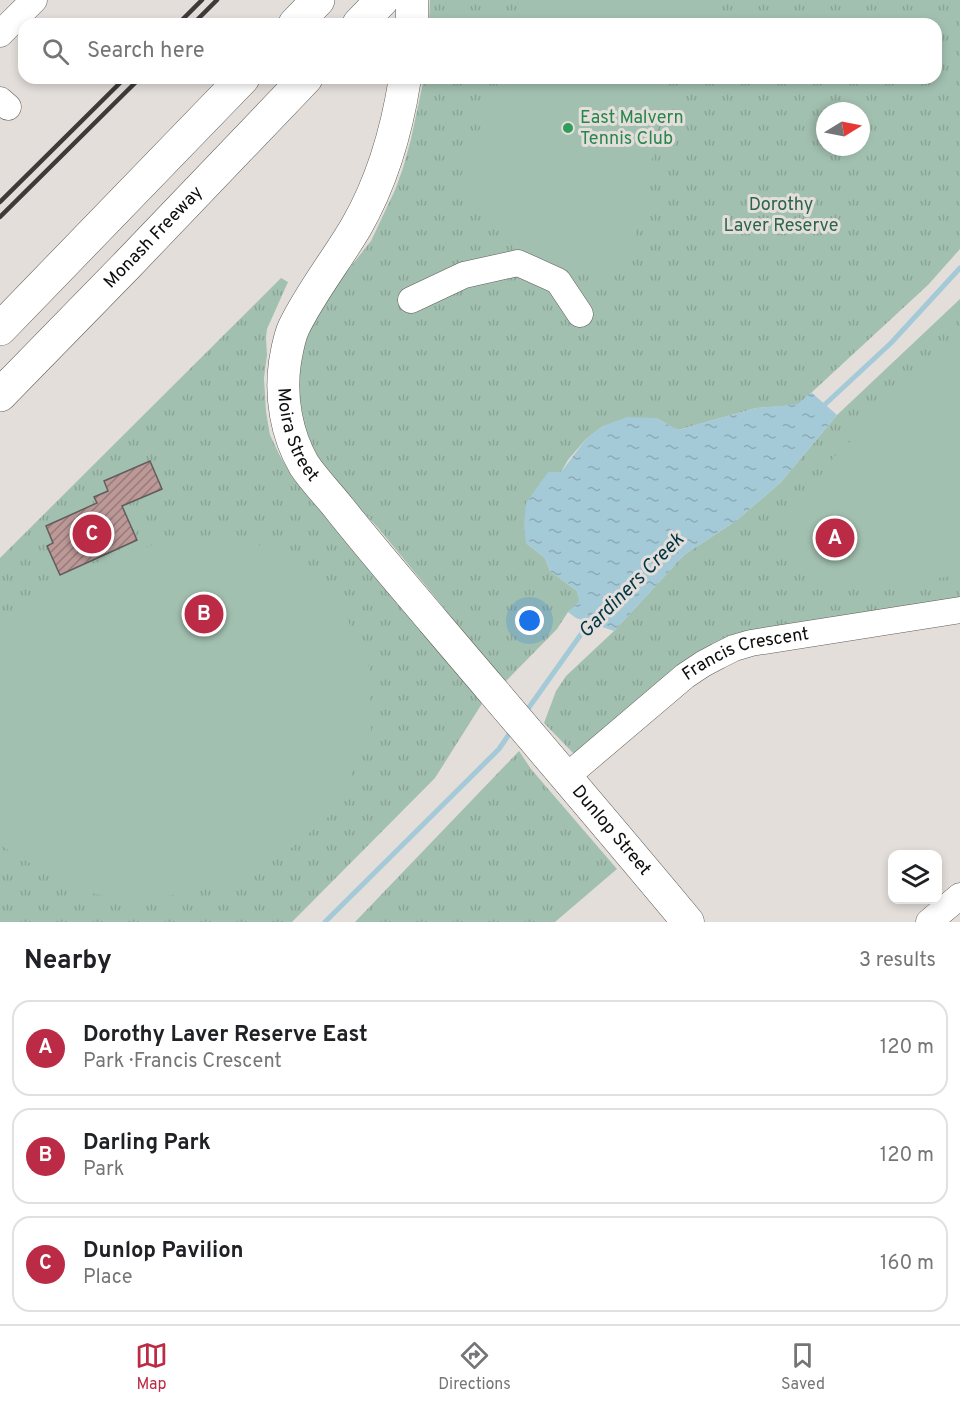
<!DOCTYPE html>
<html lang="en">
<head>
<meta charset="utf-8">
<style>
	:root { --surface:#fff; --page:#f2f2f2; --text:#202124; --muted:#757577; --line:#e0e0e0; --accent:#bc2b45 }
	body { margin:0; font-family:Overpass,sans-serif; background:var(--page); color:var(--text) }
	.controls { position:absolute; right:18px; bottom:18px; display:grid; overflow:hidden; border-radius:12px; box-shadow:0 3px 9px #0003 }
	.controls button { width:54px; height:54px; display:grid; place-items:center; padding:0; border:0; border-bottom:2px solid var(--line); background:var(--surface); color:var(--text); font:30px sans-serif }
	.compass { position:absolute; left:816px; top:102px; width:54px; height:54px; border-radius:50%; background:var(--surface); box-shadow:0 3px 9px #0003; rotate:80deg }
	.you { position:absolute; left:530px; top:621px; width:21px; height:21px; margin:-15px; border:4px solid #fff; border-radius:50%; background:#1a73e8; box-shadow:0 0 0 9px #1a73e833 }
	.badge { display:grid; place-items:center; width:39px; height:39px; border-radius:50%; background:var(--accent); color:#fff; font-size:20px; font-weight:700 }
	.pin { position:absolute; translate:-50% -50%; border:3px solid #fff; box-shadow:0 2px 6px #0006 }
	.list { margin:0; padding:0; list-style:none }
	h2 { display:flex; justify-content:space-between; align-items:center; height:78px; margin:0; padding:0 24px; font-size:26px }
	h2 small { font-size:20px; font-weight:400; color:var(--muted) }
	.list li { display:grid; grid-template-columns:39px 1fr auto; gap:18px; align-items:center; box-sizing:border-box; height:96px; margin:0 12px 12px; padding:0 12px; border:2px solid var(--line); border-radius:18px }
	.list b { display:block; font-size:22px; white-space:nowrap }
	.list p { margin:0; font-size:20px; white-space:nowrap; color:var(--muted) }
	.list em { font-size:20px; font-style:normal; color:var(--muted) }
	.icon { flex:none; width:33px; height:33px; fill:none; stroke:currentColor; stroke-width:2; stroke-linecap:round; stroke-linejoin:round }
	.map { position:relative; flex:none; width:960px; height:922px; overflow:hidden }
	.search { position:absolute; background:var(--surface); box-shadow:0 3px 9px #0003; left:18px; right:18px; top:18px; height:66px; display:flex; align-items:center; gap:15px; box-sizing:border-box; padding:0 21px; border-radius:18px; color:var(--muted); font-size:22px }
	.sheet { height:402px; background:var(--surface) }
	nav { display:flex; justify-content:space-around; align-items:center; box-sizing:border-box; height:84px; border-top:2px solid var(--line); background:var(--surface); font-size:16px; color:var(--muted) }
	nav a { display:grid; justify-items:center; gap:3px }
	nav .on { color:var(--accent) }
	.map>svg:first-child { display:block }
	.park { fill:url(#park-tufts); fill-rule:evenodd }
	.pitch { fill:#a2c0b0 }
	.water { fill:url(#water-ripples) }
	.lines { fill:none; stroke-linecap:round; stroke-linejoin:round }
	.stream { stroke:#a4c9d7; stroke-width:5 }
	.building { fill:url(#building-hatch); stroke:#635d5d; stroke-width:1.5 }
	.minor-casing { stroke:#605c58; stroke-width:27 }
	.major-casing { stroke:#605c58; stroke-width:33 }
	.highway-casing { stroke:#605c58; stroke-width:34 }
	.minor { stroke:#fff; stroke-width:26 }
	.major { stroke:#fff; stroke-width:32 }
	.highway { stroke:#fff; stroke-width:33 }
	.rail { stroke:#3d3a39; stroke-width:4.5 }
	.leisure-dot { fill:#2e9e5b; stroke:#e3deda; stroke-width:2 }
	.labels { text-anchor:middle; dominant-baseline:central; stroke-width:6; stroke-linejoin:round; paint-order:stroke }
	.leisure-label { font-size:18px; fill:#27864d; stroke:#e3deda; text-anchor:start }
	.park-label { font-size:18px; fill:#2b654b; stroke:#e3deda }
	.street-label { font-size:18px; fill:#0f0d0c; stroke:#e3deda }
	.water-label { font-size:20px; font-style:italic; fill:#003545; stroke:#e3deda }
</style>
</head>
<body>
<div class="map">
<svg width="960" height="922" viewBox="0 0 960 922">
	<defs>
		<pattern id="park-tufts" width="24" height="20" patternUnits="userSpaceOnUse" patternTransform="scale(1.5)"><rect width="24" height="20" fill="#a2c0b0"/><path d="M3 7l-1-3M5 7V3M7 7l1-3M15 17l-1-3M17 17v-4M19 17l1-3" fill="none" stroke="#8aa496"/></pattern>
		<pattern id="water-ripples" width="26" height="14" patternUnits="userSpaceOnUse" patternTransform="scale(1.5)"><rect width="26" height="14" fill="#a4c9d7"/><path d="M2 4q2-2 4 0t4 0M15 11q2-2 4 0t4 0" fill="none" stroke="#8cabb7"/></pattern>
		<pattern id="building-hatch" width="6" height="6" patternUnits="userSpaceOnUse" patternTransform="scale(1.5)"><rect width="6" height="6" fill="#bc9897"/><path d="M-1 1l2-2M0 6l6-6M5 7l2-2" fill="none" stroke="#977a7a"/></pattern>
	</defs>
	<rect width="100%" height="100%" fill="#e3deda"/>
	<path class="park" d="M430,0H960V249L928,285L798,405L756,408L678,430L656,418L603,426L586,439L568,460L561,472L526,543L545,558L550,571L577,591L580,602L568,612L557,629L505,682L379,529L331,477L306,439L297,405V366L305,334L340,280L371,241L395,190L403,168L411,139L424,78H936V24H429ZM825,111H861V147H825Z
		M281,278L288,282L267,329L266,338L267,355L264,378L266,412L270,435L279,454L292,477L340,532L483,702L435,778L292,922H0V558Z
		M960,299V599L760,630L575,755L544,723L556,691L566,676L614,631L684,555L737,520L781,482L837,415Z
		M519,751L531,769L617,869L555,922H355Z"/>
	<path class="pitch" d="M545,0H713L682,20L681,24H522L524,19Z
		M500,78H669L632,251H626L621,272L528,267L460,178Z
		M960,337V575L887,585L829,583L792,554L789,518L834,457Z
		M178,537L265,546L307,565L338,598L370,670L371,730L333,813L279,858L214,888L130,902L71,888L0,845V627L10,612L72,570Z"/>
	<path class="water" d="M811,392L837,415L781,482L737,520L684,555L614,631L576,618L568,612L579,602L577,591L550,571L545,558L526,543L524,526L526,503L548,472H561L586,439L603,426L627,417L656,418L678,430L756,408L798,404Z"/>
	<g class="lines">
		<path class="stream" d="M820,409L891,343L960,268
			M525,713L589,623L593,619
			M325,922L499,749L512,730"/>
	</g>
	<path class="building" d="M150,461L162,489L122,506L137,540L60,575L47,546L53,543L46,526L97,503L94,497L108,491L104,481Z"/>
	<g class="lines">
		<g class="minor-casing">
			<g id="minor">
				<path d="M0,34L34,0"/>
				<path d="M0,100L8,107"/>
				<path d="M411,300L464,275L518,263L558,281L580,314"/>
				<path id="s1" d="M566,777L685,676L703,664L718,656L734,648L751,643L960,610"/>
				<path d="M929,922L960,896"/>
			</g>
		</g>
		<g class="major-casing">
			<g id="major">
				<path d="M412,24V0"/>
				<path id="s2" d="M405,78C397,130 382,182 356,227C336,261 311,292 294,327C289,337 287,351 285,362C280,396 286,434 304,465C314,480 328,494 339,508C370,547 402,584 434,622C519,722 604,821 688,922"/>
			</g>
		</g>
		<g class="highway-casing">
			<g id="highway">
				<path d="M295,24L318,0"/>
				<path d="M359,24L382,0"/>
				<path d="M0,329L243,78"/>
				<path id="s3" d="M0,395L128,264L306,78"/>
			</g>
		</g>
		<use href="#minor" class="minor"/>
		<use href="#major" class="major"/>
		<use href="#highway" class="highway"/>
		<path class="rail" d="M178,24L202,0
			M193,24L217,0
			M0,202L125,78
			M0,217L140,78"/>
	</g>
	<circle class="leisure-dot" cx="568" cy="128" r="6"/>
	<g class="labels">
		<g class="leisure-label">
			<text x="580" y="118">East Malvern<tspan x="580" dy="21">Tennis Club</tspan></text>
		</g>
		<g class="park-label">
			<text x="781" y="205">Dorothy<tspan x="781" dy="21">Laver Reserve</tspan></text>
		</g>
		<g class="street-label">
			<text stroke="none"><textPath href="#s3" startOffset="220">Monash Freeway</textPath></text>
			<text stroke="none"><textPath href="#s2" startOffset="387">Moira Street</textPath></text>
			<text stroke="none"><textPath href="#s1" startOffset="222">Francis Crescent</textPath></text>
			<text stroke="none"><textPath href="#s2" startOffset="896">Dunlop Street</textPath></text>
		</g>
		<g class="water-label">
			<text transform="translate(632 586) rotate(-45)">Gardiners Creek</text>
		</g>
	</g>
</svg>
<div class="controls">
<button><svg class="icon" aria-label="layers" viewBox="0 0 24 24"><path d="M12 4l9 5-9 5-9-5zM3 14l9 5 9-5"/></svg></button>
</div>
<svg class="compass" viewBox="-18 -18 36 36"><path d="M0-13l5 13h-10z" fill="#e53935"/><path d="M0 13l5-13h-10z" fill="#757577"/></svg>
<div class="you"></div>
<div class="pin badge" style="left:835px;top:538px">A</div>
<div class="pin badge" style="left:204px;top:614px">B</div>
<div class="pin badge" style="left:92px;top:534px">C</div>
<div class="search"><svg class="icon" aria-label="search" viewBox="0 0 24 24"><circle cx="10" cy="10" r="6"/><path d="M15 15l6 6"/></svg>Search here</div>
</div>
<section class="sheet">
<h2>Nearby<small>3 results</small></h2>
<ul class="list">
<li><span class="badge">A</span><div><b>Dorothy Laver Reserve East</b><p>Park · Francis Crescent</p></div><em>120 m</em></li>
<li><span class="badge">B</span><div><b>Darling Park</b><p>Park</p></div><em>120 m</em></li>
<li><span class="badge">C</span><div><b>Dunlop Pavilion</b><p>Place</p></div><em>160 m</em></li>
</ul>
</section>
<nav>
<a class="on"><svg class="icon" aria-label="map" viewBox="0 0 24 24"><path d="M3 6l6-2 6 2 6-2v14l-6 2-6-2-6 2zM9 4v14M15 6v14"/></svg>Map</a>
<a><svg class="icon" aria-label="directions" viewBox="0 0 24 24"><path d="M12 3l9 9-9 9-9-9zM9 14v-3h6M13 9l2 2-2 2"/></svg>Directions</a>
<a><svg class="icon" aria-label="saved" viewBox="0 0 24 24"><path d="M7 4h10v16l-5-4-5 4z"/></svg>Saved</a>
</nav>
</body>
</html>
